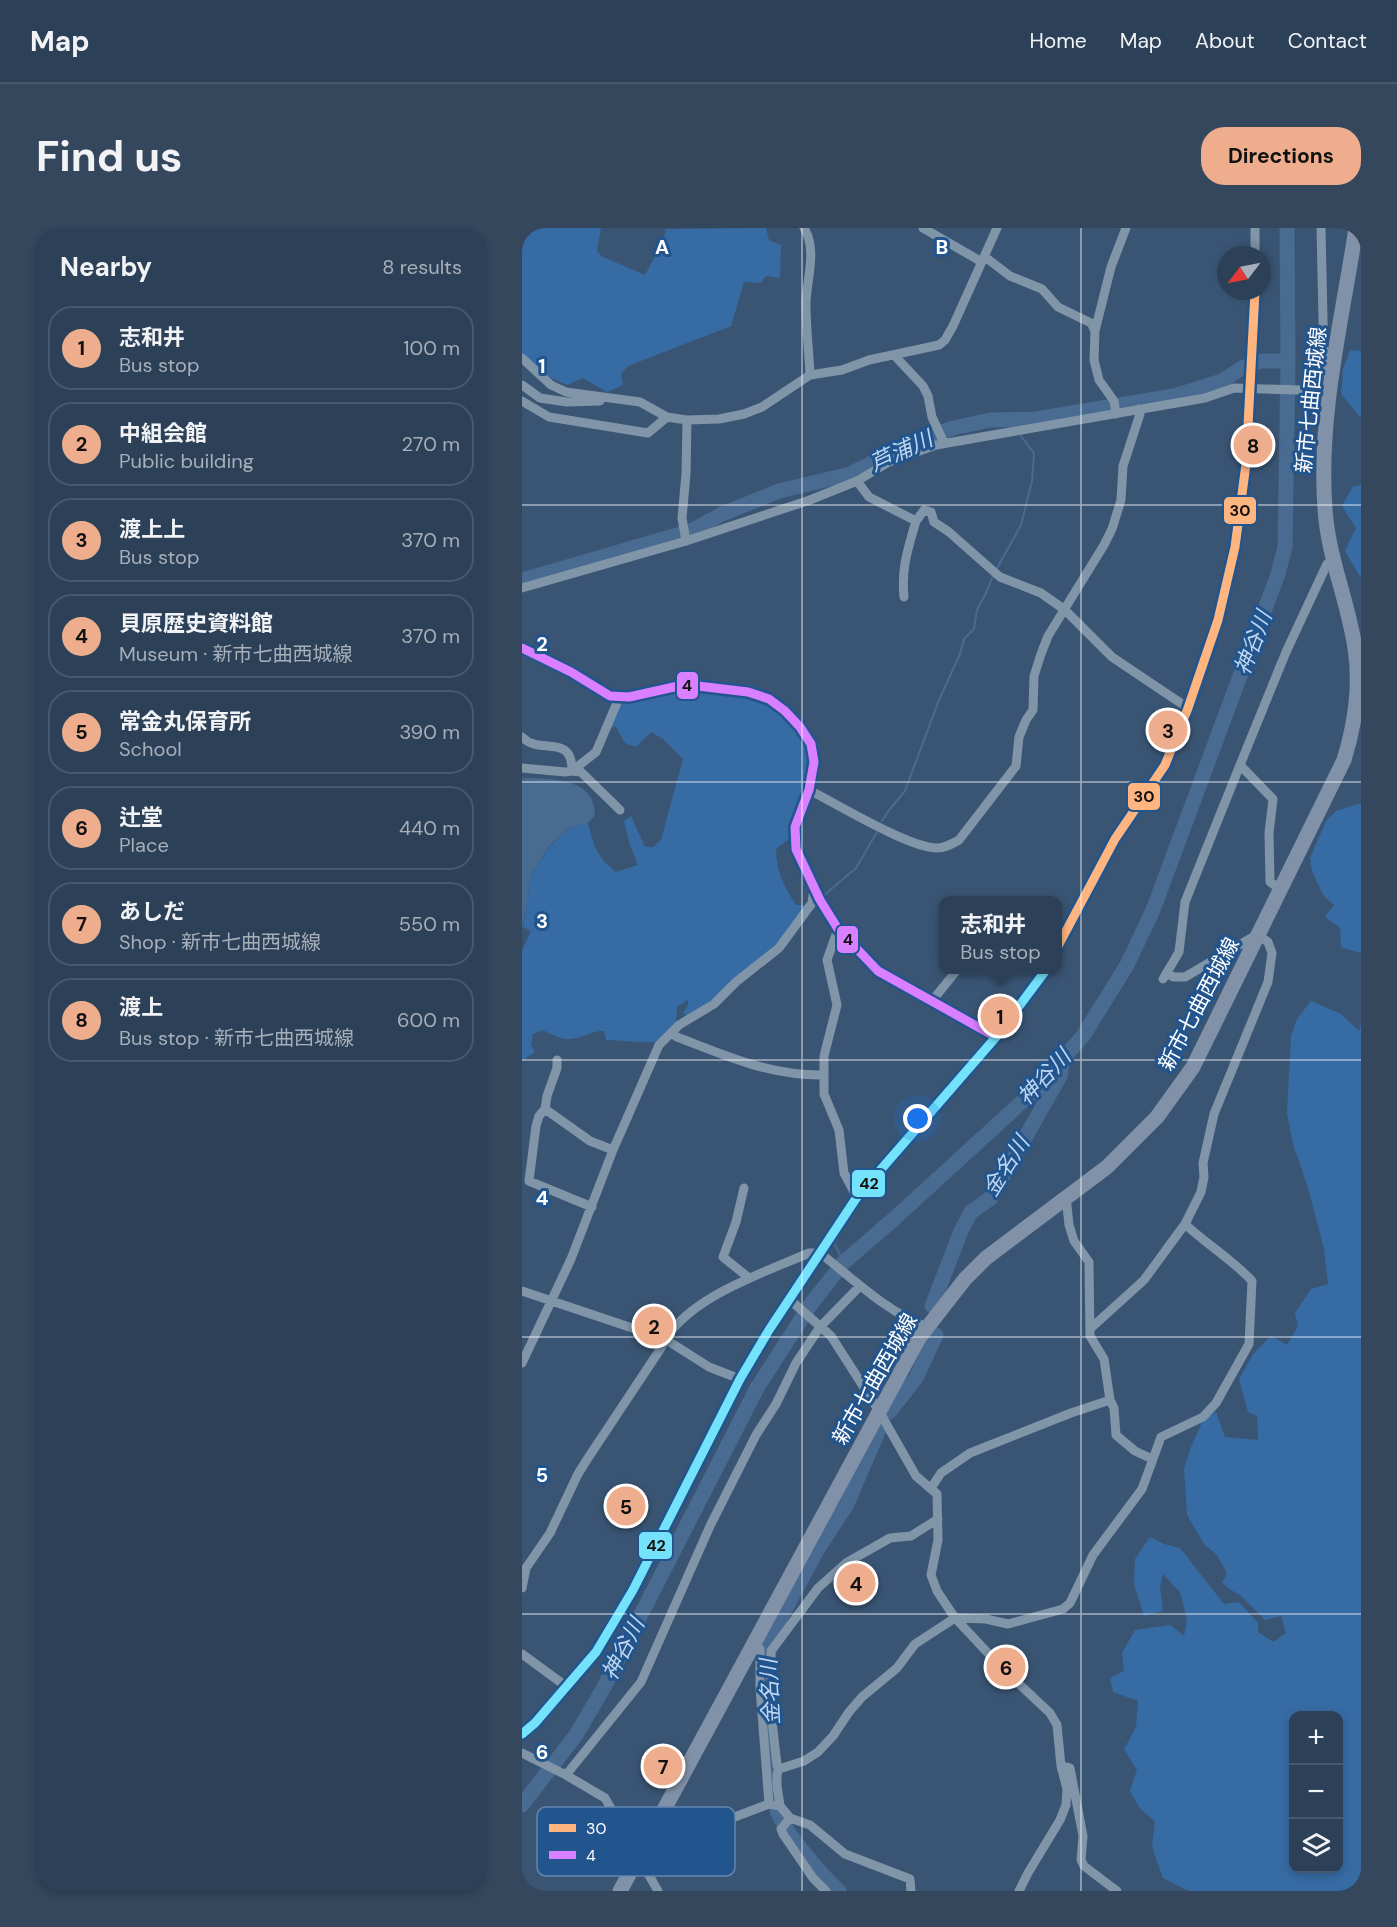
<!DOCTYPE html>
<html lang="en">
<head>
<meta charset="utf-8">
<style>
	:root { --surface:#2c4057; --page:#34475d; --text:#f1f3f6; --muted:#a6afba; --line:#48596d; --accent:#eead8d }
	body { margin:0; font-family:"DM Sans","Noto Sans JP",sans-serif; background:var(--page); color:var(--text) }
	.controls { position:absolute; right:18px; bottom:18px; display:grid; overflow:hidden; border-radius:12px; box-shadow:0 3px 9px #0003 }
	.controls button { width:54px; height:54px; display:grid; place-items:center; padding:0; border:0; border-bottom:2px solid var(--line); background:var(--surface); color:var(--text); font:30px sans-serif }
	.compass { position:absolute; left:695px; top:18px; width:54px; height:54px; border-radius:50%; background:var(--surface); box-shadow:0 3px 9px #0003; rotate:238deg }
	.you { position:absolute; left:396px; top:891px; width:21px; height:21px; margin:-15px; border:4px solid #fff; border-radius:50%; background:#1a73e8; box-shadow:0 0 0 9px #1a73e833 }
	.badge { display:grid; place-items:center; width:39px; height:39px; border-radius:50%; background:var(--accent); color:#111; font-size:20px; font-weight:700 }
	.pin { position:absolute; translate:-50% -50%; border:3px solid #fff; box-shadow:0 2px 6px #0006 }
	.popup { position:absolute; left:417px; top:668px; width:123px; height:78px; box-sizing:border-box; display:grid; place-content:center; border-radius:12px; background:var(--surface); filter:drop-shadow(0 2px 4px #0005); font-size:20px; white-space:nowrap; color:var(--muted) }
	.popup b { font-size:22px; color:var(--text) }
	.popup::after { content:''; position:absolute; left:50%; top:100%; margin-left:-12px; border:12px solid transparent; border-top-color:var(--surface) }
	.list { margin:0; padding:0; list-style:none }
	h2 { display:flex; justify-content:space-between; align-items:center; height:78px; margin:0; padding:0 24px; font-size:26px }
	h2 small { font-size:20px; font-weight:400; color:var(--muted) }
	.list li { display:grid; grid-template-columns:39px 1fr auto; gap:18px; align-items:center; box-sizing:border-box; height:84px; margin:0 12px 12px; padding:0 12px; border:2px solid var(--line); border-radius:24px }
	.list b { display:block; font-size:22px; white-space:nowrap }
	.list p { margin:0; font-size:20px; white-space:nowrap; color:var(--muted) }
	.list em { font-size:20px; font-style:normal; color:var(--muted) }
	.icon { flex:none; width:33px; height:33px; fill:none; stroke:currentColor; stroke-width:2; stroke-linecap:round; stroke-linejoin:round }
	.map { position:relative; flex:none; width:839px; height:1663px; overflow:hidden; border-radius:24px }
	header { display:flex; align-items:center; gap:36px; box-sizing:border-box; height:84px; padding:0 30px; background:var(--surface); border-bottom:2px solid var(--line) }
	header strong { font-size:28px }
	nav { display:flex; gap:33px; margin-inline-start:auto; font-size:21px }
	.intro { display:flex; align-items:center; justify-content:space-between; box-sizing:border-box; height:144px; padding:0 36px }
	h1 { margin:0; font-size:42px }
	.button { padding:15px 27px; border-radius:24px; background:var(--accent); color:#111; font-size:21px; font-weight:700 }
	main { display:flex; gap:36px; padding:0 36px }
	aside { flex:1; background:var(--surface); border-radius:24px; box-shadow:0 3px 9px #0003 }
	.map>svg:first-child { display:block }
	.green { fill:#376ba3; fill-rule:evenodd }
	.water { fill:#496a91 }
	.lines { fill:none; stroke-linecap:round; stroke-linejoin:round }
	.stream { stroke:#496a91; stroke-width:2 }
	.river { stroke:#496a91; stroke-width:15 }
	.minor { stroke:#8195a8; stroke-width:9 }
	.tertiary { stroke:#8195a8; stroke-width:12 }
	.primary { stroke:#8191a7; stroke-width:15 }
	.bus-1-casing { stroke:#22548d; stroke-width:14 }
	.bus-2-casing { stroke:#22548d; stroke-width:14 }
	.bus-3-casing { stroke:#22548d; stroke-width:14 }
	.bus-1 { stroke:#ffb580; stroke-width:9 }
	.bus-2 { stroke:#d880ff; stroke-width:9 }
	.bus-3 { stroke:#73e2fa; stroke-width:9 }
	.grid { fill:none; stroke:#fff; stroke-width:1.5; stroke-opacity:0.55 }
	.labels { text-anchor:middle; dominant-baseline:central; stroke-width:6; stroke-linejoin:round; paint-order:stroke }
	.street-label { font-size:21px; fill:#fff; stroke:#22548d }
	.water-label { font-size:22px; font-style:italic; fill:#bdd7f2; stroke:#22548d }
	.key { fill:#22548d; stroke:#6487af; stroke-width:1.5 }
	.key-label { font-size:16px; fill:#fff }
	.grid-label { font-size:20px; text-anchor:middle; font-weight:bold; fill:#fff; stroke:#22548d; stroke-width:6; stroke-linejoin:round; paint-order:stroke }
	.line-badge { stroke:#22548d; stroke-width:2 }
	.pale-badge-label { font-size:16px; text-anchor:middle; font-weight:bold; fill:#111 }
</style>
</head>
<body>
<header>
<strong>Map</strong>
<nav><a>Home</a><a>Map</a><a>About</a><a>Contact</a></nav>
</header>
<div class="intro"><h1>Find us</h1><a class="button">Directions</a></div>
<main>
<aside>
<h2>Nearby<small>8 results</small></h2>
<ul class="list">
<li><span class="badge">1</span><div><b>志和井</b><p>Bus stop</p></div><em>100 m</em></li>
<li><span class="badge">2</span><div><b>中組会館</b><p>Public building</p></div><em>270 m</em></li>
<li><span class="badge">3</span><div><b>渡上上</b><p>Bus stop</p></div><em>370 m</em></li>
<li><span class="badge">4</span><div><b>貝原歴史資料館</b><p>Museum · 新市七曲西城線</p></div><em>370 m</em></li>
<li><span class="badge">5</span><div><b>常金丸保育所</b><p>School</p></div><em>390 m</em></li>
<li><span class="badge">6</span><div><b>辻堂</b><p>Place</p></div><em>440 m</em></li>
<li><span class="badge">7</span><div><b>あしだ</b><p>Shop · 新市七曲西城線</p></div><em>550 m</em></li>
<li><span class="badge">8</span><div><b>渡上</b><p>Bus stop · 新市七曲西城線</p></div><em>600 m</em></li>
</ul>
</aside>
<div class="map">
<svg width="839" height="1663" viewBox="0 0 839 1663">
	<rect width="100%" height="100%" fill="#3a5574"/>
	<path class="green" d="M0,0H79L75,23L79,28L123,47L140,15L144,1L244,0L247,12L259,17L258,50L244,48L239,55L222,54L209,98L106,138L99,146L101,157L85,164L61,150L45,157L23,147L0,125Z
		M828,122L839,123V190L819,166L821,141Z
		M839,257V350L823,323L834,300L820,278L831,258Z
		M166,461L223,468L247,477L283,511L288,524L276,591L267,611L254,621C254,643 262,658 274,677H285L255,718L172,793L161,785L166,777V772L155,779L154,798C149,803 145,809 139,812C130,817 97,812 84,812L82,803C69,803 61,810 49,811C39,812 29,806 21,802L11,806L9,817L13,824L0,833V723L9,703L1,699L6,671L7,650L28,618L47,600L66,595C72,619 75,629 94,644L116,637L107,614L102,593L109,588L123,619H131L139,612L161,531L141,511L129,504L114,519L103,515L94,499L86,500L94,480L109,471Z
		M839,575V725L819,719L818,700L803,689L812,677L801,667L790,643L788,630L804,593L814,583Z
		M789,773L819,786L837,803L839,796V1663H667L641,1650L630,1619L633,1594L617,1579L608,1563L615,1542L602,1521L614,1499L616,1473L591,1464L588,1450L602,1443L600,1425L613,1402L648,1397L662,1408L665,1392L658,1364L641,1346L638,1359L641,1383L622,1388L612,1356L613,1331L628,1309L642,1316L658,1320L702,1376L717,1374L736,1395V1404L751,1414L764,1405L759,1388L743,1392L718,1367L707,1361L700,1354L705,1346L695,1327L682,1316L665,1287L662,1240L669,1219L681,1192L694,1184L703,1209L736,1212L735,1188L726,1184L717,1151L732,1125L749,1108L765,1117L776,1098L773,1085L789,1061L806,1056L802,1021L786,960L771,916L765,886L769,808L775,791ZM772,1488H816V1640H772Z"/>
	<path class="water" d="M4,550C31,551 73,550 73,587L66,595L47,600L28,617L7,650L6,671L0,700V551Z"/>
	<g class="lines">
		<path class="stream" d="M496,200L497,191
			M474,342L499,297L510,253L512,225L498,207
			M360,593L367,582L383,563L417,472L438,426L442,411L452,401L455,382L465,363L471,348
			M301,668L334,640L356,602
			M317,1007L312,1015L322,1034"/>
		<path class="river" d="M0,352L169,303L200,286L257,263L328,246L392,214L431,200L468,192L514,191L652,168L700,153L720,140L738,133H766
			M410,1078L439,1003L449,984L469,970L538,848L540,835
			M367,1184L394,1150L414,1107
			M245,1439L249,1408L294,1324L325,1276L358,1199
			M248,1508C250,1532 249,1559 255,1582C261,1603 300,1648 317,1663
			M0,1577L54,1507L82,1459L235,1160L289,1076L322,1034L373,990L514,861L561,808L605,737L631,682L756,346L763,319L766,133L765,0"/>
		<path class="minor" d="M282,0C296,23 284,52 284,77C284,100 287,124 288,147
			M401,0L460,34
			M733,0V27
			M799,0L802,137L809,147
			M463,29L488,48L520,61L536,79L569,95L573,103L572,132L577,152L592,173L594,186
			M573,103L589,39L604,0
			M372,127L401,158L406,168L410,189L422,215
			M0,130L29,157L44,164L118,174L145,189L165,192L197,191L222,186L240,179L288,147L320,142L347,132L417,117L423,112L431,98L475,0
			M0,157L18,170L45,174L78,173
			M728,160L733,63
			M0,173L27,189L126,205L145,189
			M335,253L347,269L394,293L402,282L409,284L412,294L427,304L478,349L519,365L543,382L590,429L666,480
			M164,313L160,290L164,246L165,192
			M0,360L164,313L288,272L335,253L367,234L414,217L683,170L712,160L808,163
			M382,369C379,340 386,321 394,293
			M0,420L49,444L88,468L107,469L161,457L176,458L226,464L247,471L263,483L278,499L289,516L292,534L287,562L273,599L274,621L298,672L316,701L356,743L474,809
			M0,509C18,528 50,504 50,543L43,544L0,540
			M50,543L74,524L97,470
			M50,543L59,544L98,582
			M287,562C315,576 387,620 415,620C423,620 430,616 437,612L494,538L497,509L504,492L511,482L512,448L519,426L526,408L582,317L590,301L599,272L601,238L618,186L617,181
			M760,662L748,654L747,605L751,571L718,537L764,424L805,336L812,333
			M316,701L305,732L315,777L302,828V866L317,902L322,945L335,969
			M641,751L657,724L663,674L718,537
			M410,773L435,742
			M149,805L155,809C205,828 248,848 302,847
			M35,832V840L25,868L23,881L17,888L14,898L7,953L70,979
			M23,881L68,913L91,922
			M222,960L214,994L201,1029L227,1050
			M544,969L547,997L552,1013L567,1034L568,1108L582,1131L588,1172L592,1180L594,1207L613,1223L630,1231
			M0,1063L143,1111L187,1139L218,1151
			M267,1071L309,1108L357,1183L394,1248L415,1266L416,1312L409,1347L415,1363L433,1390L480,1440L528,1485L535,1497L539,1538L545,1561L544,1577L538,1592L506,1645L497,1663
			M569,1100L622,1052L663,996L679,964L682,949L681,935L692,886L746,754L750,725L746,714L737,708L731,709L663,749H651L645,745
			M0,1135L49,1031L91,922L137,817L157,797L192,776L214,754L257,720L290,675L292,660
			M409,1260L419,1245L448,1225L549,1185L588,1172
			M0,1360L4,1340L28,1305L56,1246L66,1230L139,1120C160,1071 241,1045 287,1025H298C330,1050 366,1085 405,1099
			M232,1415L238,1421V1460L247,1576
			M0,1426L45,1459
			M0,1525L44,1547L83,1570L136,1663
			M539,1538L548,1540L561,1608L559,1632L562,1638L595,1663
			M257,1541L255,1537L248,1475L249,1423L296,1360L324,1335L368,1310L389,1308L416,1291
			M44,1547L119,1454L188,1298L234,1207L254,1176L274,1135L298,1099L338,1058
			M92,1584L144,1599L175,1597L210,1590L247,1576L258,1578
			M268,1590L259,1601L261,1606L291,1650L304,1663
			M389,1663L388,1651L323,1626L288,1597L268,1590L258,1578L255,1558V1546L257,1541L282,1533L296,1524L311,1508L327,1484L340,1469L375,1440L393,1416L433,1390L464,1391L486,1396L541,1381L548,1375L571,1327L620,1261L639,1209L681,1189L694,1175L727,1116L730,1053C711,1032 684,1016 663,996"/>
		<path class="tertiary" d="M535,720L593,611L643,537L666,480L696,392L713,319L724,236L728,160
			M0,1506L13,1495L74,1424L111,1362L218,1151L247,1102L335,969L474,809L524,742"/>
		<path class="primary" d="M98,1663L397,1110L443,1051L464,1030L585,939L635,889L671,839L822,532C833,496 839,458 833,420C826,373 806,329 803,281C796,187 820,93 834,0"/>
		<g class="bus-1-casing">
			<path id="bus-1" d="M535,720L593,611L643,537L666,480L696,392L713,319L724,236L733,63"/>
		</g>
		<g class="bus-2-casing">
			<path id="bus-2" d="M0,420L49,444L88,468L107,469L161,457L176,458L226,464L247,471L263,483L278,499L289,516L292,534L287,562L273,599L274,621L298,672L316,701L356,743L474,809"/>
		</g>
		<g class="bus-3-casing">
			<path id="bus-3" d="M0,1506L13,1495L74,1424L111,1362L218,1151L247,1102L335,969L474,809L524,742"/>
		</g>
		<use href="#bus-1" class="bus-1"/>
		<use href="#bus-2" class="bus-2"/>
		<use href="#bus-3" class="bus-3"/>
	</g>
	<path class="grid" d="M280,0V1663M559,0V1663M0,277H839M0,554H839M0,832H839M0,1109H839M0,1386H839"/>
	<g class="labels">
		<g class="street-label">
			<text transform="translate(789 172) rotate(-84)">新市七曲西城線</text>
			<text transform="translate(677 776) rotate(-62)">新市七曲西城線</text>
			<text transform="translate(353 1151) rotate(-60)">新市七曲西城線</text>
		</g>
		<g class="water-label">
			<text transform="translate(379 223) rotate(-25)">芦浦川</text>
			<text transform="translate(731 415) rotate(-69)">神谷川</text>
			<text transform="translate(522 849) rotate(-47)">神谷川</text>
			<text transform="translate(484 938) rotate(-58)">金名川</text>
			<text transform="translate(101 1421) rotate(-63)">神谷川</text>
			<text transform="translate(248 1464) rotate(-93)">金名川</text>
		</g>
	</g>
	<rect x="15" y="1579" width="198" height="69" rx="9" class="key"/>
	<rect x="27" y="1596" width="27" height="8" fill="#ffb580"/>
	<rect x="27" y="1623" width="27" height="8" fill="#d880ff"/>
	<g class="key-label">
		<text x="64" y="1606">30</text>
		<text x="64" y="1633">4</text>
	</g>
	<g class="grid-label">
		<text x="140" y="26">A</text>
		<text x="420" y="26">B</text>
		<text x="20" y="145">1</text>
		<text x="20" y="423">2</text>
		<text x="20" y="700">3</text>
		<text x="20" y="977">4</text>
		<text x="20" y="1254">5</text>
		<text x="20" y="1531">6</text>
	</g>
	<g class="line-badge">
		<rect x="701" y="268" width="34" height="29" rx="6" fill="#ffb580"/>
		<rect x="154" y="443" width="23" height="29" rx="6" fill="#d880ff"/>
		<rect x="605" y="554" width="34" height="29" rx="6" fill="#ffb580"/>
		<rect x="314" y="697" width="23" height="29" rx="6" fill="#d880ff"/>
		<rect x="329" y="941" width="35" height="29" rx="6" fill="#73e2fa"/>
		<rect x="116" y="1303" width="35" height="29" rx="6" fill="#73e2fa"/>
	</g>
	<g class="pale-badge-label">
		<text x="718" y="288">30</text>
		<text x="165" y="463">4</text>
		<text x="622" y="574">30</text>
		<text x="326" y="717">4</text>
		<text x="347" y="961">42</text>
		<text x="134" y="1323">42</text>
	</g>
</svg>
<div class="controls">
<button>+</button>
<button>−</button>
<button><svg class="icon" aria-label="layers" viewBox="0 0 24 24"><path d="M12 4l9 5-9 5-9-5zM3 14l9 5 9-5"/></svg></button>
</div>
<svg class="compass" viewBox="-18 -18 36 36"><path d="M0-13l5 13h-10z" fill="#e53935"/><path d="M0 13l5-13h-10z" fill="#a6afba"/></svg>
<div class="you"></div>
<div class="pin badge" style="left:478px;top:788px">1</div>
<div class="popup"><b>志和井</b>Bus stop</div>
<div class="pin badge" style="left:132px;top:1098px">2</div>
<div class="pin badge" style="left:646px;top:502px">3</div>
<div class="pin badge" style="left:334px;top:1355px">4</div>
<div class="pin badge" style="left:104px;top:1278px">5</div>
<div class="pin badge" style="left:484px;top:1439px">6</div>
<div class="pin badge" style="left:141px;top:1538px">7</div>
<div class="pin badge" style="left:731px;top:217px">8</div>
</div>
</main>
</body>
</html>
